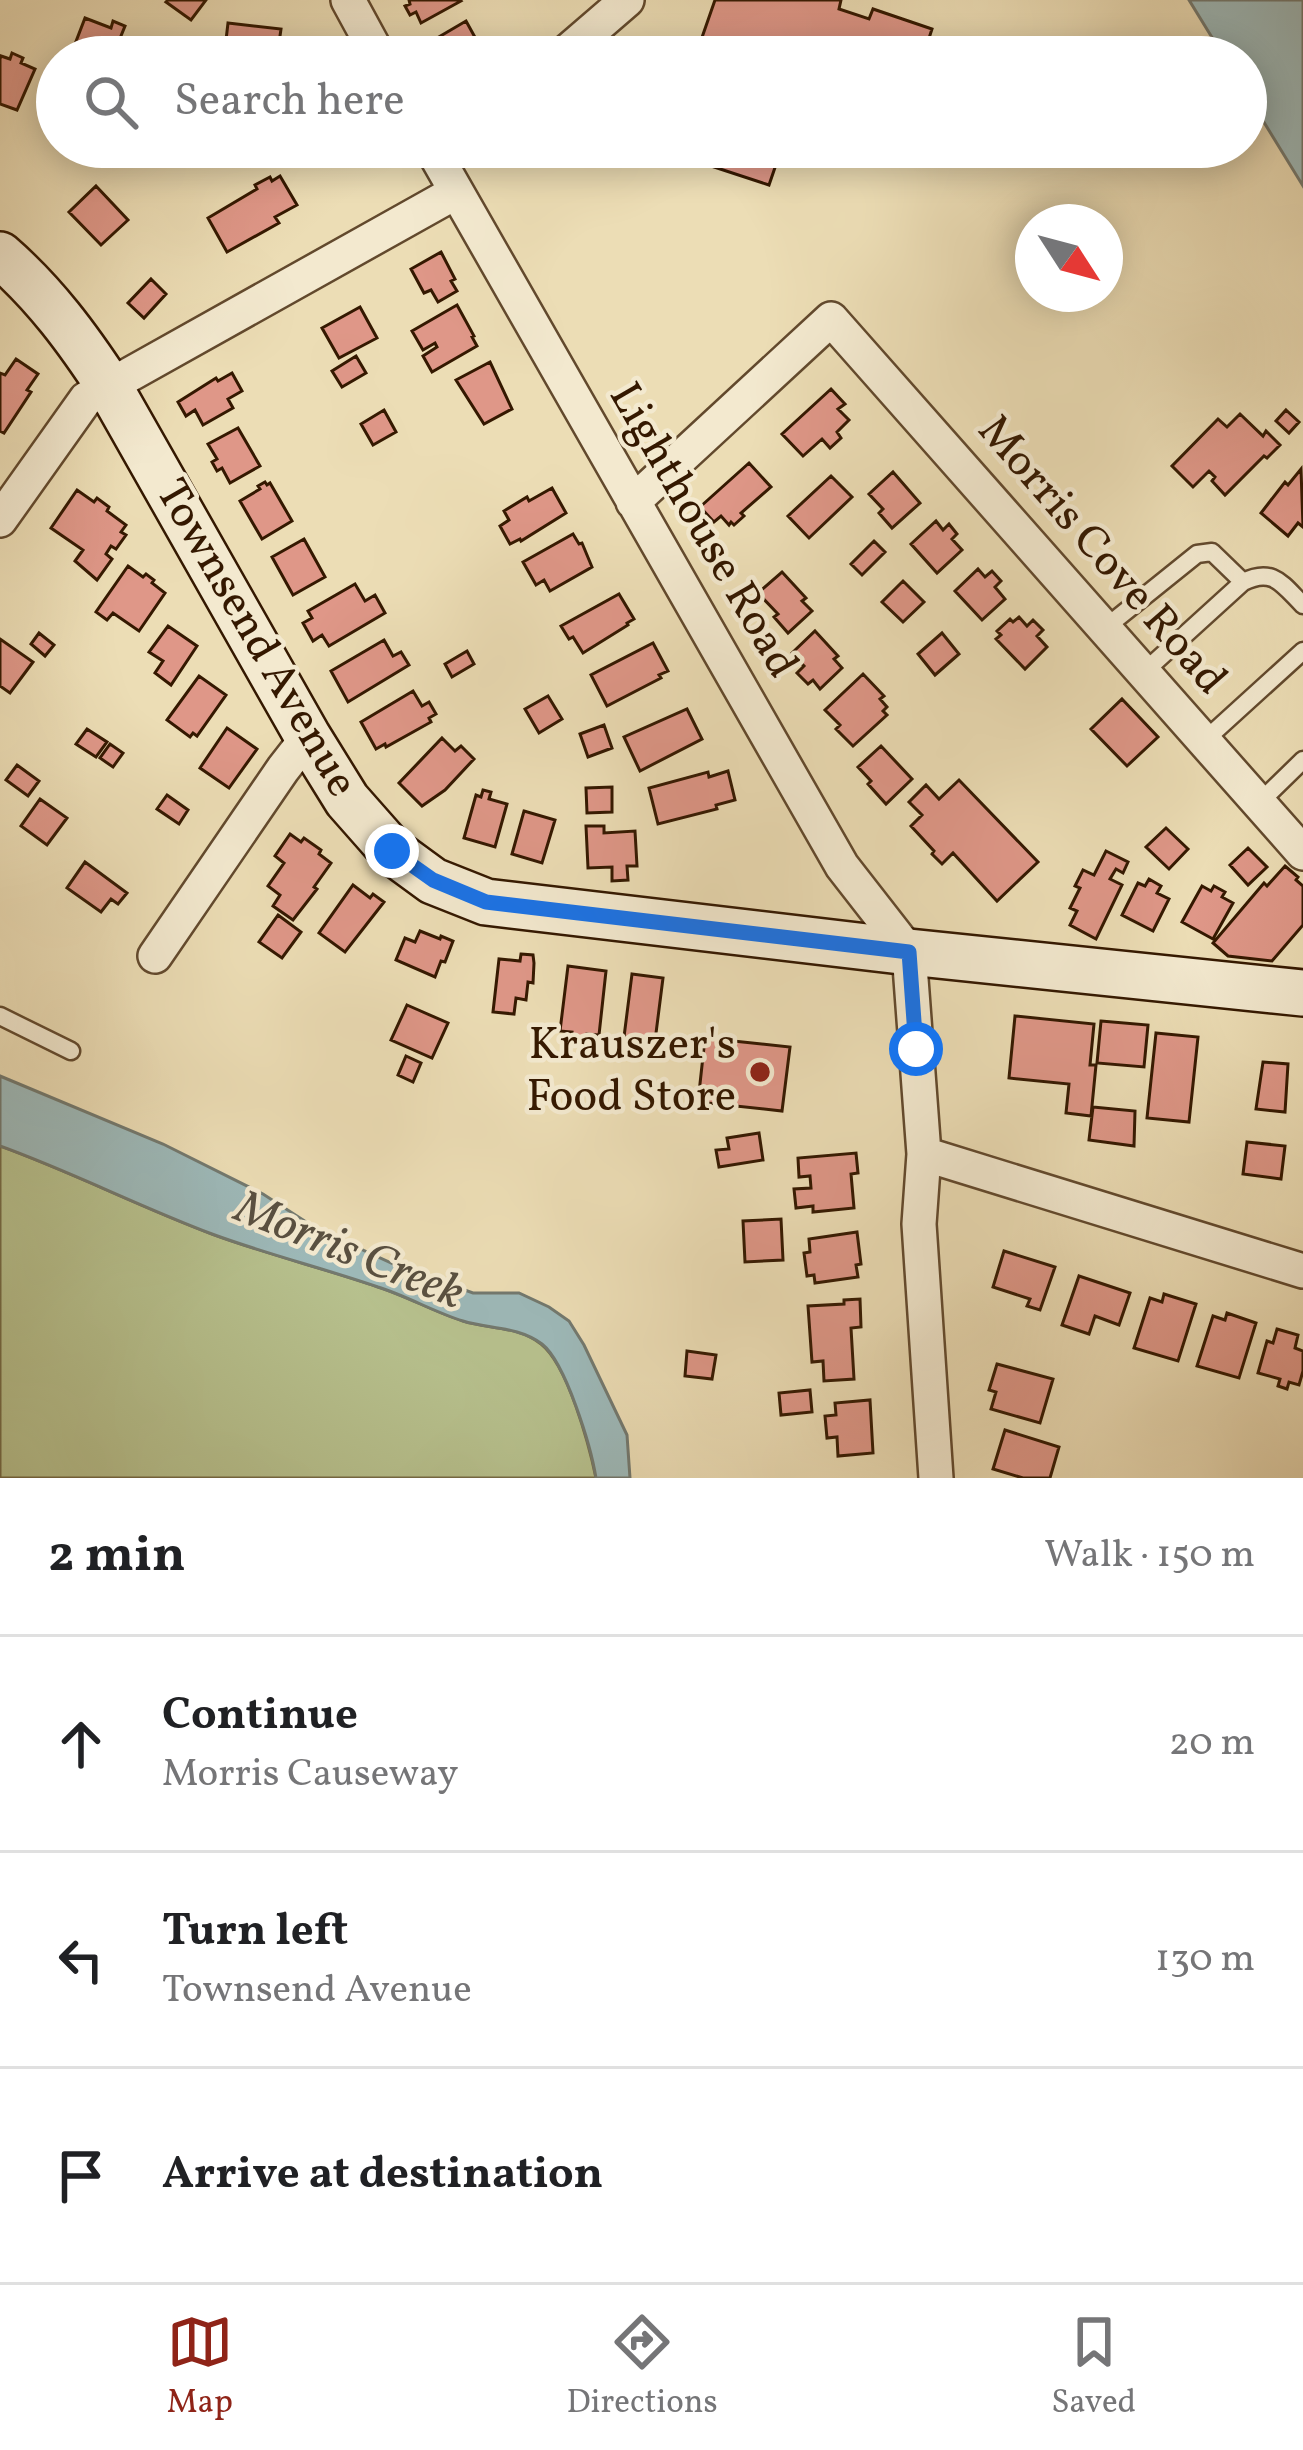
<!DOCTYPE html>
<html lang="en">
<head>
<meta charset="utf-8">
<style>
	:root { --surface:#fff; --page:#f2f2f2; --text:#202124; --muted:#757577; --line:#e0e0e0; --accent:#8f2418 }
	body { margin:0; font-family:Vollkorn,serif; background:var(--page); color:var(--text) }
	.compass { position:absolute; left:1015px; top:204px; width:108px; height:108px; border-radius:50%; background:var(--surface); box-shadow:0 6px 30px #0003; rotate:126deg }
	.stop { position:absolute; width:36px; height:36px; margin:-27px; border:9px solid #1a73e8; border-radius:50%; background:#fff }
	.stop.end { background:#1a73e8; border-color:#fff; box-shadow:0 3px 12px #0008 }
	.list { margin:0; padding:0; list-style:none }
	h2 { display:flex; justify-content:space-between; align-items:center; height:156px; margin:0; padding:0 48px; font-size:51px }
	h2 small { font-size:39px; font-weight:400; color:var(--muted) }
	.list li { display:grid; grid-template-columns:78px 1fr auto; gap:36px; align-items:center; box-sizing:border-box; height:216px; padding:0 48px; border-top:3px solid var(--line) }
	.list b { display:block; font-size:45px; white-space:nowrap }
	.list p { margin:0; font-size:39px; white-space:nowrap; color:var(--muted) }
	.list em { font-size:39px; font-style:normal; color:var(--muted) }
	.icon { flex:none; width:66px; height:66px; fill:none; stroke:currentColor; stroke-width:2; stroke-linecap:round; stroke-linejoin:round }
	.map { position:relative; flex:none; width:1303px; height:1478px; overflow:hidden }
	.search { position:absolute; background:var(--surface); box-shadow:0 6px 30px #0003; left:36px; right:36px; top:36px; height:132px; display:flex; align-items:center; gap:30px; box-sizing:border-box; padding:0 42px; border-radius:66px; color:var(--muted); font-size:45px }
	.sheet { height:804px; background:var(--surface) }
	nav { display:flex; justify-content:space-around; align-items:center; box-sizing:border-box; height:168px; border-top:3px solid var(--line); background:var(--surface); font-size:33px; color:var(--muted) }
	nav a { display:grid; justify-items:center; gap:6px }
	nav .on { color:var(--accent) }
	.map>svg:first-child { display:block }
	.green { fill:#b7c18e; stroke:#766c47; stroke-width:3 }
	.water { fill:#9db9b9; stroke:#73796f; stroke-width:3 }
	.building { fill:#df9788; stroke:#341800; stroke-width:3 }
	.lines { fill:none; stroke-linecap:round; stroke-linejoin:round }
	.service-casing { stroke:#62492d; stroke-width:21 }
	.minor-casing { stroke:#62492d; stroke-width:38 }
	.secondary-casing { stroke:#341800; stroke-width:50 }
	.service { stroke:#f3e9cf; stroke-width:16 }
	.minor { stroke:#f3e9cf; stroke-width:33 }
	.secondary { stroke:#f3e9cf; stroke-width:45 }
	.route { stroke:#1a73e8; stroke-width:15 }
	.poi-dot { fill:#8f2418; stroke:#f3e9cf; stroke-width:4.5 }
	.labels { text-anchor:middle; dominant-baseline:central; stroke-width:9; stroke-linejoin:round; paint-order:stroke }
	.street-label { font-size:45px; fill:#341800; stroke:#f3e9cf }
	.poi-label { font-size:45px; fill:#341800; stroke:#f3e9cf; text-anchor:end }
	.water-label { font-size:48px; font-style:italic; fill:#595041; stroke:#f3e9cf }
</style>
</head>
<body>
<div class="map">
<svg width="1303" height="1478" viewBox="0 0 1303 1478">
	<rect width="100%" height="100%" fill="#ecddb5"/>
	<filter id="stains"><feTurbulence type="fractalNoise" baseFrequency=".00167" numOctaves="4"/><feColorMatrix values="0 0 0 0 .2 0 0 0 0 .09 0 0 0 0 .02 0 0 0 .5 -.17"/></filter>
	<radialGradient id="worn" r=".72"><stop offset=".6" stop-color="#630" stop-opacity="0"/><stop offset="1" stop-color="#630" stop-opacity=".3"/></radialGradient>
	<path class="green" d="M0,1146C72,1172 140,1207 212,1234C266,1254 323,1268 378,1287C407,1296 434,1312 463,1321C489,1329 518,1326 541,1344C568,1365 589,1445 596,1478H0Z"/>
	<path class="water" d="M1189,0H1303V186L1246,93V57H1224Z
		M0,1076L163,1144L263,1194L317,1229L398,1266L473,1293H519L549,1307L569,1321L584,1345L627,1435L630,1478H596C591,1447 566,1363 542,1344C518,1326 489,1329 463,1321C434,1312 407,1296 378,1287C323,1268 266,1254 212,1234C140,1207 72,1172 0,1146Z"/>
	<path class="building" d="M168,0H206L191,20L166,2Z
		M409,0H460L461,1L421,23L416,12L410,15L405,6L410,4Z
		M715,0H841L839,9L869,19L873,9L932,29L923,57H684L689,42L699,46Z
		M85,18L111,28L113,21L125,26L121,36L148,46L144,57H70Z
		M466,21L482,50L470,57H442L432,41Z
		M228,23L281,29L277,57H224Z
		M12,53L23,58L21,63L35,69L17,110L0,104V59L1,56L10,59Z
		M720,147H782L769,185L714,167Z
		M280,176L297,205L275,217L279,223L227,252L208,218L257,189L255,185L270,177L272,181Z
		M96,186L128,220L101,245L69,212Z
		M441,252L455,279L451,281L457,291L438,302L431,290L424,293L411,269Z
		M151,279L166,294L144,318L128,303Z
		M457,305L474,336L472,337L477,346L432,372L423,356L437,347L435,343L423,350L412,331Z
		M360,307L377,338L339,358L322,328Z
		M356,356L366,373L342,387L332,371Z
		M16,359L38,374L27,390L31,392L4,433L0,431V373L5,375Z
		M490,362L512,409L484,424L456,380Z
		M232,373L242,391L228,399L233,408L203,425L195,410L186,416L178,402L216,378L218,381Z
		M831,389L845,404L838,409L849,420L837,432L841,438L830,448L822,439L803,456L782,434Z
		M384,410L396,432L373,445L361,424Z
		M1286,410L1299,422L1289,433L1276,421Z
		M1240,414L1263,436L1266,431L1280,445L1267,458L1264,456L1225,495L1212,481L1215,477L1209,471L1193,487L1172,466L1218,419L1227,427Z
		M238,428L260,466L230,483L222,468L217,471L212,462L217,459L208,444Z
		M749,463L771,487L741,513L744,516L734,525L731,522L729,525L721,516L714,522L700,507Z
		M1301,469L1303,527L1298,523L1288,536L1261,513L1285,482L1288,485Z
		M893,472L920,503L892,528L879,513L883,509L869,494Z
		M831,476L852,497L809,538L788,516Z
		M265,482L267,485L270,483L292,521L262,539L240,501L260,489L258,486Z
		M552,488L566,513L521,541L520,539L510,544L500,526L509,520L504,511L527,497L529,501Z
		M77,490L94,502L97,498L109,507L107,511L126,525L121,532L126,535L116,549L111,546L106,554L112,559L97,580L75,561L83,550L51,528Z
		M936,521L943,530L949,524L957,534L952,539L962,550L937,573L911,544Z
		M573,534L579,544L582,543L592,567L550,591L544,580L536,585L523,562Z
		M304,539L325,577L293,595L272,557Z
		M874,541L885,552L862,575L851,564Z
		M128,566L143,577L146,574L154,580L152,583L165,593L139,631L113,613L107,620L96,612Z
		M978,569L985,577L992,571L1001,581L995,587L1005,599L982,620L955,591Z
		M782,572L806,598L802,601L812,611L788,633L774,617L778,614L758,593Z
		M903,581L924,602L903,622L882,602Z
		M355,584L365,601L375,595L385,613L329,646L322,635L313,641L303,623L312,618L308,611Z
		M619,594L634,619L627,623L628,625L583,653L573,637L569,639L561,626Z
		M1019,617L1027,626L1033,620L1043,630L1037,636L1047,647L1025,669L996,639L1001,635L997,631L1010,619L1013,622Z
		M168,626L197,646L171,685L155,673L163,661L149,652Z
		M815,631L838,656L834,659L842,668L820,689L813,680L808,684L797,673L804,666L792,653Z
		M39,633L54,645L45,656L31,644Z
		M942,633L959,654L935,675L918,654Z
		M0,639L33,662L10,693L0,686Z
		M384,640L393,656L401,652L409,665L348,702L331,671Z
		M653,643L668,671L659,675L661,678L607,706L591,675Z
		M467,651L474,664L452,677L445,664Z
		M863,674L884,696L880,699L887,707L883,711L887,715L853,746L836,729L840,725L825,710Z
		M199,676L226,695L197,736L193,733L190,737L167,720Z
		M413,691L422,706L429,702L436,714L429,718L431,722L386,747L385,744L376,749L361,722Z
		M548,696L562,719L539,733L525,709Z
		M1122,699L1158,737L1127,766L1091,729Z
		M687,709L702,739L640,771L624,737Z
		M604,725L612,748L588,757L580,734Z
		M227,728L257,749L229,788L200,768Z
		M87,729L107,742L96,757L76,744Z
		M442,738L455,751L461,746L474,759L445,790L422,806L399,783Z
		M110,744L123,753L113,767L100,758Z
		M881,746L912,779L886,804L868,784L871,781L858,767Z
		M17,765L39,781L28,796L6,780Z
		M728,771L735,800L716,805L717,809L658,824L649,788L708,772L709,777Z
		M959,780L1038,862L997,901L953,853L942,864L932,854L934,851L911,826L922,815L909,802L926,785L939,799Z
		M612,787V812L587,813L586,788Z
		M483,790L491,792L489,799L507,804L495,847L464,838L476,795L481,797Z
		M167,795L188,810L179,824L157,809Z
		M40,799L67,818L47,845L21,826Z
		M524,811L555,820L542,863L512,854Z
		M586,826H604V833L635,831L637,866H627L628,880L612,881V867L588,868Z
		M1166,828L1188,849L1169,869L1146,847Z
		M290,834L301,842L304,838L321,850L319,854L331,863L314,887L317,889L293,920L273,906L280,895L268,886L284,863L275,856Z
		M1248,848L1267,867L1248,885L1230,865Z
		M1106,851L1128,862L1123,873L1116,869L1110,879L1122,885L1096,939L1070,925L1077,911L1070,908L1080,888L1075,886L1083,870L1094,875Z
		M85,862L127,893L118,904L111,899L101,912L67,888Z
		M1285,866L1298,877L1296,880L1303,886V925L1272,961L1228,956L1213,943L1264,883L1267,886Z
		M1149,879L1161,886L1157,893L1169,899L1153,931L1122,915L1138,883L1145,886Z
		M353,885L370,898L373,894L384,902L345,952L319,933Z
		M1202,886L1211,891L1214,886L1225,892L1222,897L1233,903L1213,939L1182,922Z
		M278,915L301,932L282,958L259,942Z
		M420,931L440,939L441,936L453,941L445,962L441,961L435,977L396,960L405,938L415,942Z
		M521,954L533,955L534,963L533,983L528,982L526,1000L516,998L514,1014L493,1012L499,959L520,961Z
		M568,966L606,971L599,1035L587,1034L586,1042L571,1040L572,1032L560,1031Z
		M632,974L663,978L655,1041L624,1037Z
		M407,1005L448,1023L432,1058L391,1040Z
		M1015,1016L1094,1024L1090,1065H1096L1091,1116L1066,1113L1069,1084L1009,1078Z
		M1101,1021L1148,1025L1144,1067L1097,1063Z
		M1156,1033L1198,1037L1189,1122L1147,1118Z
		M705,1038L790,1047L782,1111L698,1102Z
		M406,1056L421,1063L413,1082L398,1075Z
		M1263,1062L1288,1064L1285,1112L1256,1109Z
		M1093,1107L1135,1111L1134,1146L1089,1140Z
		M759,1133L763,1160L719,1167L716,1150L729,1149L727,1138Z
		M1247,1142L1285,1146L1281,1179L1243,1174Z
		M856,1153L858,1173L851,1174L854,1208L813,1212V1206L796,1208L794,1189L811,1188L810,1176L799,1177L798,1158Z
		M781,1219L783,1260L745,1262L743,1221Z
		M857,1232L861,1264L856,1265L858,1277L815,1283L814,1275L807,1276L804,1253L810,1252L809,1239Z
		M1004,1251L1055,1267L1040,1310L1027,1306L1030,1299L993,1287Z
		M1079,1276L1130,1293L1119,1325L1095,1316L1089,1334L1062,1325Z
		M1164,1294L1196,1304L1178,1361L1134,1348L1150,1298L1162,1302Z
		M860,1299L861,1327L851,1328L854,1379L824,1381L823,1361L812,1362L808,1306L844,1304V1300Z
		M1227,1313L1256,1323L1239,1378L1197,1366L1213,1316L1225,1320Z
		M1277,1329L1298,1335L1295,1348L1303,1351V1371L1299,1385L1289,1382L1287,1389L1278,1386L1280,1379L1258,1373L1267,1341L1273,1343Z
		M687,1351L716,1355L712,1379L685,1376Z
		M997,1364L1053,1379L1040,1423L991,1409L996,1392L989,1390Z
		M810,1390L812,1412L781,1415L779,1393Z
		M870,1400L873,1453L838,1456L837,1437L827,1438L825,1416L836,1415L835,1403Z
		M1005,1430L1059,1447L1050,1478H1023L993,1469Z"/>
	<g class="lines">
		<g class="service-casing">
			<path id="service" d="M1105,628L1197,554L1212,552L1243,582C1273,567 1282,584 1303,605
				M1144,672L1243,582
				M1204,741L1303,651
				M1259,803L1303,760
				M0,1016L71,1051"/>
		</g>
		<g class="minor-casing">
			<path id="minor" d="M348,0L379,57
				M561,57L627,0
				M431,147L842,866L909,952L924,1154L919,1224L936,1478
				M633,502L831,319L1303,853
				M0,520L86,399L456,192
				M155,956L283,769L308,737
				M924,1154L1303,1271"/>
		</g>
		<g class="secondary-casing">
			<path id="secondary" d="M0,255C45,294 78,339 110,388L308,737L347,800L392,851L433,881L486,902L909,952L1303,993"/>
		</g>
		<use href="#service" class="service"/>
		<use href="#minor" class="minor"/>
		<use href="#secondary" class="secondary"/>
	</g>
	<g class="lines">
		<path class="route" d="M392,851L433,880L486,902L909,952L916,1049"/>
	</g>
	<circle class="poi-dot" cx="760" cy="1072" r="12"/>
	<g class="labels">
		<g class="street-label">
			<text transform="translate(702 531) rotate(60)">Lighthouse Road</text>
			<text transform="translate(1101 556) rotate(49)">Morris Cove Road</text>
			<text transform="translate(255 639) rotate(60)">Townsend Avenue</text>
		</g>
		<g class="poi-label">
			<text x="736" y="1046">Krauszer's<tspan x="736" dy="52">Food Store</tspan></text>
		</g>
		<g class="water-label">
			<text transform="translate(349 1252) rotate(22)">Morris Creek</text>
		</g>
	</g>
	<rect width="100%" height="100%" filter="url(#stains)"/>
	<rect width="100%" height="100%" fill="url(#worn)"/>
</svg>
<svg class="compass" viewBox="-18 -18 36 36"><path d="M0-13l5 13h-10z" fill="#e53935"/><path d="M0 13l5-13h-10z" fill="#757577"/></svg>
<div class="stop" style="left:916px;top:1049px"></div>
<div class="stop end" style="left:392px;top:851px"></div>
<div class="search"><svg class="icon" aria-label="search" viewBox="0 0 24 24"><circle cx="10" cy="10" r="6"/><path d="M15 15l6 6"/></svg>Search here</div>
</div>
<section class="sheet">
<h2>2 min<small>Walk · 150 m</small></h2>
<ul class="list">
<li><svg class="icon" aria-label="ahead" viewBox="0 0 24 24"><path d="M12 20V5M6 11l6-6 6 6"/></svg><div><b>Continue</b><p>Morris Causeway</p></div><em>20 m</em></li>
<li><svg class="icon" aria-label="left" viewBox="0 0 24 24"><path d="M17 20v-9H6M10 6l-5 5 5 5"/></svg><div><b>Turn left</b><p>Townsend Avenue</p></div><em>130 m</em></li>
<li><svg class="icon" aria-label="arrive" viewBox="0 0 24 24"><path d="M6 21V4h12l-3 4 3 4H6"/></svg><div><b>Arrive at destination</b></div></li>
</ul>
</section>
<nav>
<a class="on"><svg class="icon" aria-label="map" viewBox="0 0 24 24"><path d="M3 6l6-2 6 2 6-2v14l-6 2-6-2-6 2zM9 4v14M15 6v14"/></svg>Map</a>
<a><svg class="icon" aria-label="directions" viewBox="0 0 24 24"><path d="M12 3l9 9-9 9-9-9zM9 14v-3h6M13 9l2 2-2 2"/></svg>Directions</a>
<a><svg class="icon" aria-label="saved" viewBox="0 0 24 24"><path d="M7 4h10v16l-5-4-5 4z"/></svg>Saved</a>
</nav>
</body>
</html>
